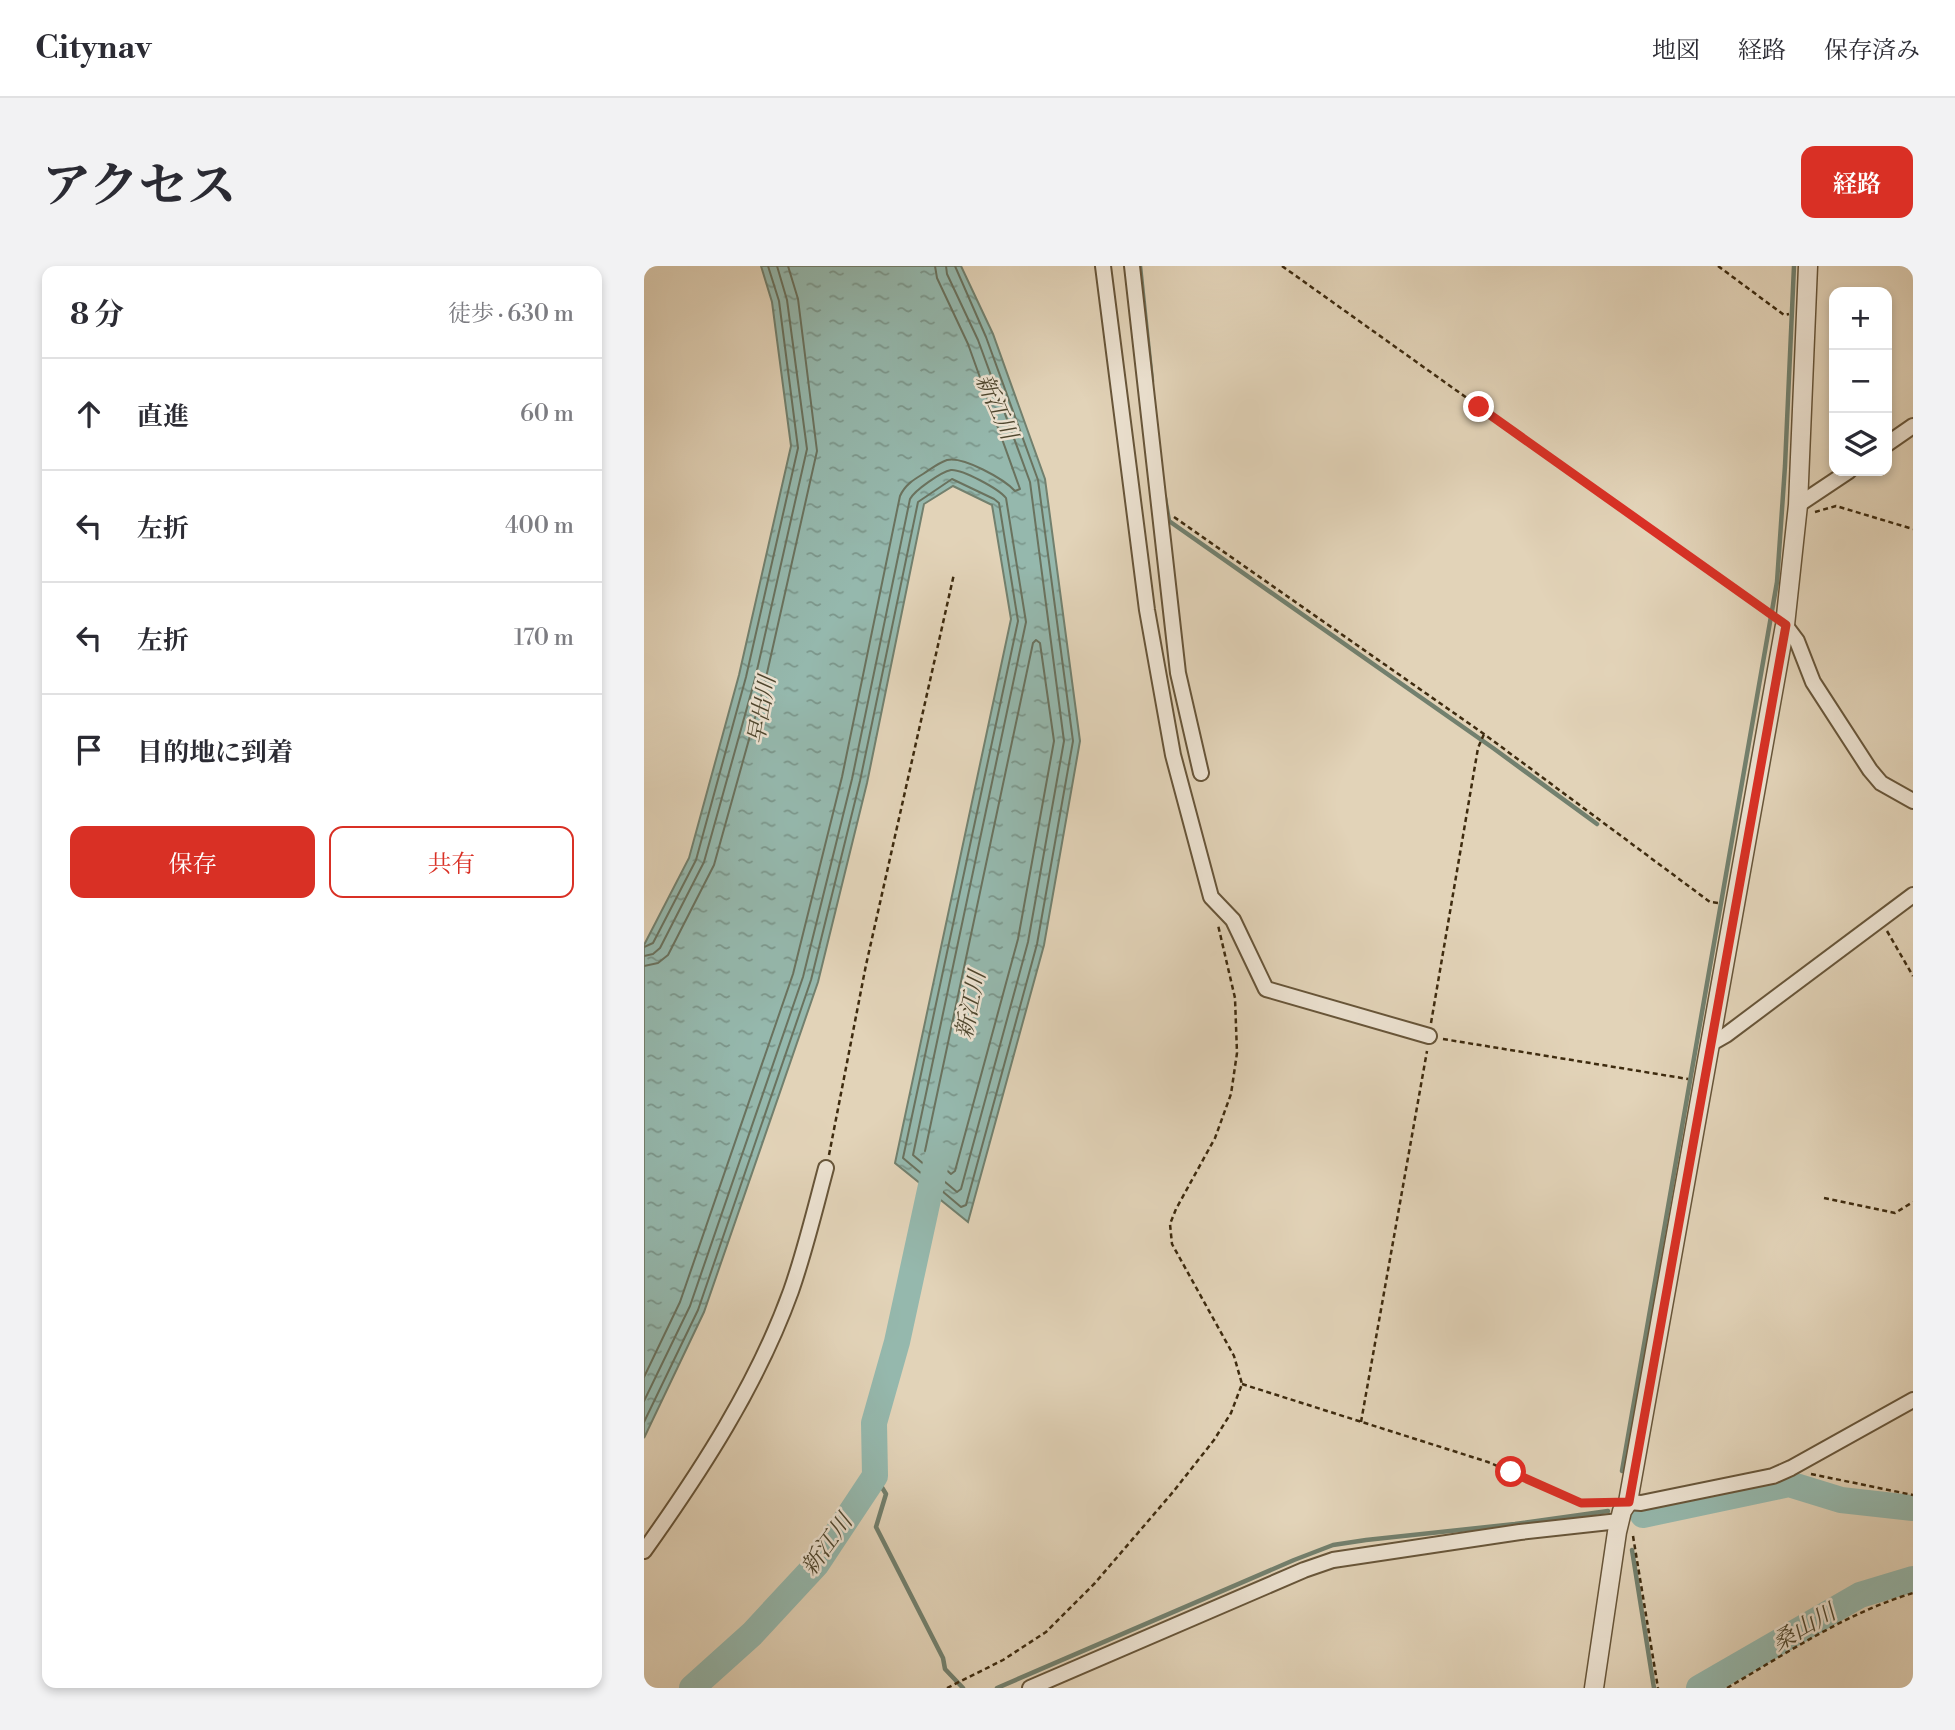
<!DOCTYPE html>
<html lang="ja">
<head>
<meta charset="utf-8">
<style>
	:root { --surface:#fff; --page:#f2f2f3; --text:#2b2b33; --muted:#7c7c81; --line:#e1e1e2; --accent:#d93025 }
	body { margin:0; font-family:"Libre Bodoni","Noto Serif JP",serif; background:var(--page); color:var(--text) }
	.controls { position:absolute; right:21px; top:21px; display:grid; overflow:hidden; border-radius:14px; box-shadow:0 4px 10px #0003 }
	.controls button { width:63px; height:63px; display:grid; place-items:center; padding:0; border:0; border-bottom:2px solid var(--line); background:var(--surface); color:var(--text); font:35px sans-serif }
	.stop { position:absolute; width:21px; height:21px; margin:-16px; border:5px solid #d93025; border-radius:50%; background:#fff }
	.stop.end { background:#d93025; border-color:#fff; box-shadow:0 2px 7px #0008 }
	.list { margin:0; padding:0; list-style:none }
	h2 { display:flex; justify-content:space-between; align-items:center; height:91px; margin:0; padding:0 28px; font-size:30px }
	h2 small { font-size:23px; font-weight:400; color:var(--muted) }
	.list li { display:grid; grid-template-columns:46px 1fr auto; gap:21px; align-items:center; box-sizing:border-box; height:112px; padding:0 28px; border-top:2px solid var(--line) }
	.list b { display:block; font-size:26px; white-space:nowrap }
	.list em { font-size:23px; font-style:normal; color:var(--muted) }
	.actions { display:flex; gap:14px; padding:21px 28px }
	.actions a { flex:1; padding:16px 0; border:2px solid var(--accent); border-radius:14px; text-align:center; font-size:24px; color:var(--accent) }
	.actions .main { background:var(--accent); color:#fff }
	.icon { flex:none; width:38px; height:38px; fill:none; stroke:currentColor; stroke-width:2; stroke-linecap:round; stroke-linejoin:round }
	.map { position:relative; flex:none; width:1269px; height:1422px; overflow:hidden; border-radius:14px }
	header { display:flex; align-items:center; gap:42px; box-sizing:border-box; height:98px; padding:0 35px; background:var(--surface); border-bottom:2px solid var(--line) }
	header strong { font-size:33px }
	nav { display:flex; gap:38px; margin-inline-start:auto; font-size:24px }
	.intro { display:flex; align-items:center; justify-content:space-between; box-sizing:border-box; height:168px; padding:0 42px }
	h1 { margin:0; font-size:49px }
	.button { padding:18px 32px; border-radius:14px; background:var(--accent); color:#fff; font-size:24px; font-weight:700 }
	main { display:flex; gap:42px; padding:0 42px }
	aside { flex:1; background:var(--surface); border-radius:14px; box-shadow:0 4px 10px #0003 }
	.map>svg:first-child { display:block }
	.water { fill:url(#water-ripples); stroke:#72806e; stroke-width:2 }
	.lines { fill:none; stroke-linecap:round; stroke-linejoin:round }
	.shore { stroke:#6a725e; stroke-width:2 }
	.stream { stroke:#72806e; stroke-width:4.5 }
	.river { stroke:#95b8ad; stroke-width:26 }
	.minor-casing { stroke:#675539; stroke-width:18 }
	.tertiary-casing { stroke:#675539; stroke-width:21 }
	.path { stroke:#3e2b0f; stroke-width:2.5; stroke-dasharray:5 3.5; stroke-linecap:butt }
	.minor { stroke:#ece2d1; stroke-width:14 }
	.tertiary { stroke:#ece2d1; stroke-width:18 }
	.route { stroke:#d93025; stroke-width:9 }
	.labels { text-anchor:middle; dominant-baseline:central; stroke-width:5; stroke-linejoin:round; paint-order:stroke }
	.water-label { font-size:23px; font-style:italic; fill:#4f472f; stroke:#ece2d1 }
</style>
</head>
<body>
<header>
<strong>Citynav</strong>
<nav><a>地図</a><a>経路</a><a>保存済み</a></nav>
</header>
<div class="intro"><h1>アクセス</h1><a class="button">経路</a></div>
<main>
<aside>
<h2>8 分<small>徒歩 · 630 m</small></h2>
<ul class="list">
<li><svg class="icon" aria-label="ahead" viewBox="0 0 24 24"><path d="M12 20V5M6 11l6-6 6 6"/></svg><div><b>直進</b></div><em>60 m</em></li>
<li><svg class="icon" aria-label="left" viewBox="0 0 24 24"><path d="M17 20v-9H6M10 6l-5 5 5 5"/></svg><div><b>左折</b></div><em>400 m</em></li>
<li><svg class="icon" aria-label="left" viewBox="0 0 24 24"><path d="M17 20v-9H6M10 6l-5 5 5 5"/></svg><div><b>左折</b></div><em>170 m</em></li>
<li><svg class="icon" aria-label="arrive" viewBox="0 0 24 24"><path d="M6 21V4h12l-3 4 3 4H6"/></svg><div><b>目的地に到着</b></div></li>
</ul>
<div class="actions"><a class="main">保存</a><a>共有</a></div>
</aside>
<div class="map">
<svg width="1269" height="1422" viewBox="0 0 1269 1422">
	<defs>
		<pattern id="water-ripples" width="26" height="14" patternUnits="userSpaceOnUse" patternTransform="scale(1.75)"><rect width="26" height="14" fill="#95b8ad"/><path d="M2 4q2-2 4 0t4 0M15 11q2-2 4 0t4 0" fill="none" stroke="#7b968b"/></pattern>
	</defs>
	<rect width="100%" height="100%" fill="#e2d3b8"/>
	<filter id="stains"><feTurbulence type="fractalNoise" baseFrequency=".00286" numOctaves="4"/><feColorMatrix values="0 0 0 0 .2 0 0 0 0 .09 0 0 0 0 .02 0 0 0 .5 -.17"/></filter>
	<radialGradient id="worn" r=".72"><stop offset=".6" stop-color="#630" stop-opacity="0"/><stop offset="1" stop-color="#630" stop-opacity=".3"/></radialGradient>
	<path class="water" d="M117,0H317L349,68L401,213L436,475L400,679L324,956L251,897L367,353L348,239L309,220L280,238L223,517L174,716L60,1046L0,1172V679L45,592L95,409L147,180L128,36Z"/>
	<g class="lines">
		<path class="shore" d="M392,374L396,377L410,475L374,673L311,905L307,908L281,885L389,377Z
			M0,681L9,677L52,594L102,411L154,182L135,35L124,0
			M0,690L9,688L16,682L60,596L111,413L163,183L143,34L133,0
			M0,700L14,697L24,689L70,599L121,416L173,185L154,33L144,0
			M0,1111L36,1036L149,708L198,511L256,230C261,219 269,214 279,208C287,203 294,197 303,194C319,190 360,213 371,225L376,223L324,78L293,12L291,0
			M0,1135L46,1040L159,711L208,513L266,233C271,224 297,206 307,204C318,203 355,223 362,232L382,356L269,889L313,926L317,923L384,676L420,475L386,216L334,74L303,8L302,0
			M0,1156L54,1044L167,714L216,515L274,236L308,213L350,233L355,237L374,355L259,892L317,941L322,939L393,678L429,475L394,214L342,71L311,0"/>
		<path class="stream" d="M496,0L508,115
			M521,232L525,255L849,482L953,558
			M978,1205L1133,316L1141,200L1150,0
			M231,1210L242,1228L232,1261L299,1392L301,1403L319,1422
			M988,1284L1010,1422
			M353,1422L650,1294L689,1279L722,1274L871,1258L964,1245"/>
		<path class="river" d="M999,1249L1145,1218L1197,1234L1269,1242
			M48,1422L108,1368L172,1299L231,1210L230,1157L253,1076L293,892
			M1055,1422L1216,1329L1269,1313"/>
		<g class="minor-casing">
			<path id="minor" d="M459,0L503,344L529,489L567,631L589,654L622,723L785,770
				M488,0L534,407L557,507
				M1243,178L1269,160
				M1154,239L1205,205
				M1141,359L1153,375L1169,416L1226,504L1237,517L1269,535
				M1068,777L1082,769L1269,629
				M984,1236L997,1237L1129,1210L1147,1202L1269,1134
				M0,1285C57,1205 113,1119 147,1025C161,985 171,943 182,902
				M386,1422L660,1304L689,1294L876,1266L975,1255"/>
		</g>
		<g class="tertiary-casing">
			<path id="tertiary" d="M950,1422L973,1266L978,1245L984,1236L1141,359L1154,239L1164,0"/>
		</g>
		<path class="path" d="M638,0L1127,349
			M1074,0L1140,49L1145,48
			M1171,246L1192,240L1269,263
			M530,251L840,468L1066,636L1075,637
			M1243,665L1269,710
			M787,757L834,482L840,468
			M799,773L1044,813
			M185,889L222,699L310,308
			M1180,932L1251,947L1269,936
			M598,1118L844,1196L937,1237L966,1236
			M717,1156L783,785
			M1167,1208L1269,1229
			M989,1270L1014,1422
			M303,1422L359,1394L402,1366L451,1317L529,1226L570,1174L587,1147L598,1118L590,1090L528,978L526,958L532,943L571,872L587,828L593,787L591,732L574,659
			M1083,1422C1143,1387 1202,1347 1269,1327"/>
		<use href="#minor" class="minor"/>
		<use href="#tertiary" class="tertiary"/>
	</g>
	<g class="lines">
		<path class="route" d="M835,141L1142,359L985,1236L937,1237L867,1206"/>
	</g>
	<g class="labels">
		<g class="water-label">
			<text transform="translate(352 141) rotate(66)">新江川</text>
			<text transform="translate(118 444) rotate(-80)">早出川</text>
			<text transform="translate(327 739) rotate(-78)">新江川</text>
			<text transform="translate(183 1279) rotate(-54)">新江川</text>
			<text transform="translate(1160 1362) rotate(-30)">桑山川</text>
		</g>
	</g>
	<rect width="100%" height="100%" filter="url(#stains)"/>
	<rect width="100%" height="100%" fill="url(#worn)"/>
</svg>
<div class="controls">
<button>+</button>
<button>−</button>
<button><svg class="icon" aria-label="layers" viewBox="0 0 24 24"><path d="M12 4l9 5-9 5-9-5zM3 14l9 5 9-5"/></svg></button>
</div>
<div class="stop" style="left:867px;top:1206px"></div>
<div class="stop end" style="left:835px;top:141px"></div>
</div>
</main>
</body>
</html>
